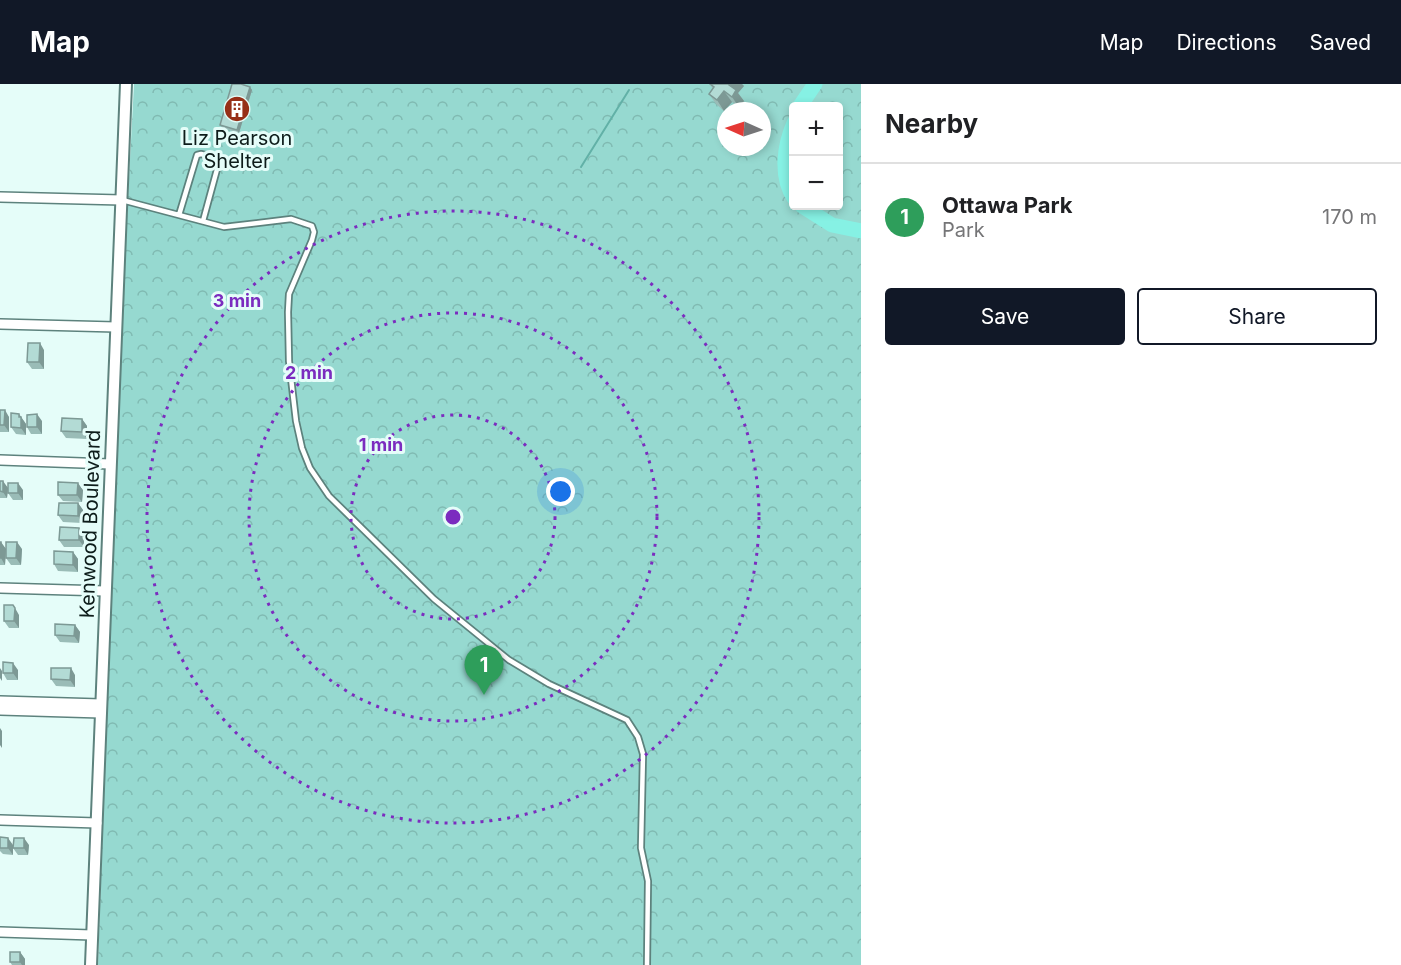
<!DOCTYPE html>
<html lang="en">
<head>
<meta charset="utf-8">
<style>
	:root { --surface:#fff; --page:#f2f2f2; --text:#202124; --muted:#757577; --line:#e0e0e0; --accent:#111827 }
	body { margin:0; font-family:Inter,sans-serif; background:var(--page); color:var(--text) }
	.controls { position:absolute; right:18px; top:18px; display:grid; overflow:hidden; border-radius:6px; box-shadow:0 3px 9px #0003 }
	.controls button { width:54px; height:54px; display:grid; place-items:center; padding:0; border:0; border-bottom:2px solid var(--line); background:var(--surface); color:var(--text); font:30px sans-serif }
	.compass { position:absolute; left:717px; top:18px; width:54px; height:54px; border-radius:50%; background:var(--surface); box-shadow:0 3px 9px #0003; rotate:273deg }
	.you { position:absolute; left:561px; top:408px; width:21px; height:21px; margin:-15px; border:4px solid #fff; border-radius:50%; background:#1a73e8; box-shadow:0 0 0 9px #1a73e833 }
	.badge { display:grid; place-items:center; width:39px; height:39px; border-radius:50%; background:var(--accent); color:#fff; font-size:20px; font-weight:700 }
	.pin { position:absolute; translate:-50% -50px; filter:drop-shadow(0 2px 3px #0008) }
	.pin::after { content:''; position:absolute; top:32px; width:21px; height:18px; background:inherit; clip-path:polygon(0 0,100% 0,50% 100%) }
	.list { margin:0; padding:0; list-style:none }
	h2 { display:flex; justify-content:space-between; align-items:center; height:78px; margin:0; padding:0 24px; font-size:26px }
	h2 small { font-size:20px; font-weight:400; color:var(--muted) }
	.list li { display:grid; grid-template-columns:39px 1fr auto; gap:18px; align-items:center; box-sizing:border-box; height:108px; padding:0 24px; border-top:2px solid var(--line) }
	.list b { display:block; font-size:22px; white-space:nowrap }
	.list p { margin:0; font-size:20px; white-space:nowrap; color:var(--muted) }
	.list em { font-size:20px; font-style:normal; color:var(--muted) }
	.actions { display:flex; gap:12px; padding:18px 24px }
	.actions a { flex:1; padding:14px 0; border:2px solid var(--accent); border-radius:6px; text-align:center; font-size:21px; color:var(--accent) }
	.actions .main { background:var(--accent); color:#fff }
	.map { position:relative; flex:none; width:861px; height:881px; overflow:hidden }
	header { display:flex; align-items:center; gap:36px; box-sizing:border-box; height:84px; padding:0 30px; background:var(--accent); color:#fff }
	header strong { font-size:28px }
	nav { display:flex; gap:33px; margin-inline-start:auto; font-size:21px }
	main { display:flex }
	aside { flex:1; background:var(--surface) }
	.map>svg:first-child { display:block }
	.forest { fill:url(#forest-crowns); fill-rule:evenodd }
	.lines { fill:none; stroke-linecap:round; stroke-linejoin:round }
	.stream { stroke:#62b1a7; stroke-width:2 }
	.river { stroke:#86f1e4; stroke-width:15 }
	.service-casing { stroke:#5d827d; stroke-width:8 }
	.minor-casing { stroke:#5d827d; stroke-width:12 }
	.tertiary-casing { stroke:#5d827d; stroke-width:14 }
	.service { stroke:#fff; stroke-width:4.5 }
	.minor { stroke:#fff; stroke-width:9 }
	.tertiary { stroke:#fff; stroke-width:10 }
	.wall { fill:#9abcb7 }
	.shaded-wall { fill:#7d9995 }
	.building { fill:#b3dbd5; stroke:#7d9995; stroke-width:1.5 }
	.ring { fill:none; stroke:#7b2cbf; stroke-width:3; stroke-dasharray:3 6 }
	.labels { text-anchor:middle; dominant-baseline:central; stroke-width:6; stroke-linejoin:round; paint-order:stroke }
	.poi-label { font-size:20px; fill:#0d1c1a; stroke:#e5fdf9 }
	.street-label { font-size:20px; fill:#0d1c1a; stroke:#e5fdf9 }
	.centre { fill:#7b2cbf; stroke:#e5fdf9; stroke-width:3 }
	.ring-label { font-size:18px; text-anchor:middle; font-weight:bold; fill:#7b2cbf; stroke:#e5fdf9; stroke-width:6; stroke-linejoin:round; paint-order:stroke }
</style>
</head>
<body>
<header>
<strong>Map</strong>
<nav><a>Map</a><a>Directions</a><a>Saved</a></nav>
</header>
<main>
<div class="map">
<svg width="861" height="881" viewBox="0 0 861 881">
	<defs>
		<pattern id="forest-crowns" width="20" height="18" patternUnits="userSpaceOnUse" patternTransform="scale(1.5)"><rect width="20" height="18" fill="#96d9d0"/><path d="M2 6a3 3 0 1 1 6 0M12 15a3 3 0 1 1 6 0" fill="none" stroke="#80bab2"/></pattern>
	</defs>
	<rect width="100%" height="100%" fill="#e5fdf9"/>
	<path class="forest" d="M134,0H861V881H98L116,341ZM794,22H838V122H794ZM726,27H762V63H726Z"/>
	<g class="lines">
		<path class="stream" d="M581,83L629,6"/>
		<path class="river" d="M800,22L815,0
			M794,39C784,62 780,92 794,114
			M802,122L832,141L861,147"/>
		<g class="service-casing">
			<path id="service" d="M122,116L224,143L291,135L312,142L314,148L312,156L289,210L288,228L289,277L296,337L302,364L310,384L329,412L434,515L509,576L549,600L627,636L638,653L643,670L641,764L648,797L647,881
				M179,131L197,71L201,70L217,74L219,78L203,137"/>
		</g>
		<g class="minor-casing">
			<path id="minor" d="M0,113L122,116
				M0,240L116,243
				M0,376L110,380
				M0,504L105,507
				M0,617L101,620
				M0,626L101,629
				M0,736L97,739
				M0,848L92,851"/>
		</g>
		<g class="tertiary-casing">
			<path id="tertiary" d="M91,881L126,0"/>
		</g>
		<use href="#service" class="service"/>
		<use href="#minor" class="minor"/>
		<use href="#tertiary" class="tertiary"/>
	</g>
	<path class="wall" d="M710,0H742L744,2L738,9L744,17L739,23L732,18L724,27L716,20L709,10L713,5Z
		M250,3L252,6L239,49L222,44L220,41Z
		M44,266V285H32L27,278Z
		M0,326L9,333V348H0Z
		M19,330L26,340V351L16,350L11,343Z
		M82,335L87,342V355L66,354L61,347Z
		M42,337V350H31L27,343Z
		M0,397L8,404L7,414H0Z
		M23,406V416H13L8,409Z
		M83,406L82,418L63,417L58,411Z
		M78,419L83,426L82,439L63,438L58,431Z
		M84,451V463H64L59,456Z
		M0,458L6,465L5,481H0Z
		M22,465L21,481H11L6,474Z
		M73,468L78,475V488L58,487L54,480Z
		M19,531V544H9L4,537Z
		M75,541L80,548L79,559L60,558L55,551Z
		M18,586V596H7L3,589Z
		M75,591V603L56,602L51,595Z
		M0,753L8,754L13,771L3,770L0,767Z
		M29,761L28,771H18L13,764Z
		M20,868L25,875V881H12L10,878Z"/>
	<path class="shaded-wall" d="M730,0H742L744,2L738,9L744,17L739,23L732,13L729,1Z
		M250,3L252,6L239,49L237,46Z
		M724,7L732,18L724,27L717,16Z
		M40,259L44,266V285L39,278Z
		M5,326L9,333V348L4,341Z
		M19,330L26,340V351L21,344Z
		M37,330L42,337V350L37,343Z
		M82,335L87,342V355L82,348Z
		M3,397L8,404L7,414L3,408Z
		M18,399L23,406V416L18,409Z
		M78,399L83,406L82,418L77,411Z
		M78,419L83,426L82,439L78,432Z
		M79,444L84,451V463L79,456Z
		M1,458L6,465L5,481L1,474Z
		M17,458L22,465L21,481L16,474Z
		M73,468L78,475V488L73,481Z
		M15,524L19,531V544L14,537Z
		M75,541L80,548L79,559L74,552Z
		M13,579L18,586V596L13,589Z
		M0,584L2,587V597L0,594Z
		M71,584L75,591V603L70,596Z
		M0,644L2,647V664L0,661Z
		M8,754L13,761V771L8,764Z
		M24,754L29,761L28,771L24,764Z
		M20,868L25,875V881H22L20,878Z"/>
	<path class="building" d="M232,0H241L250,3L237,46L220,41Z
		M710,0H730L729,1L736,6L732,13L724,7L717,16L709,10L714,3Z
		M28,259H40L39,278H27Z
		M0,326H5L4,341H0Z
		M11,329L19,330V333H21V344L11,343Z
		M37,330V343H27V331Z
		M62,334L82,335V348L61,347Z
		M0,397H3V408L0,407Z
		M58,398L78,399L77,411H58Z
		M8,399H18V409H8Z
		M59,419H78V432L58,431Z
		M60,443L79,444V456H59Z
		M0,458H1V474H0Z
		M6,458H17L16,474H6Z
		M54,467L73,468V481L54,480Z
		M4,521H13L15,524L14,537H4Z
		M55,540L75,541L74,552L55,551Z
		M3,578L13,579V589H3Z
		M51,584H71L70,596L51,595Z
		M0,753L8,754V764H0Z
		M14,754H24V764H13Z
		M10,868H20V878H10Z"/>
	<g class="ring">
		<circle cx="453" cy="433" r="102"/>
		<circle cx="453" cy="433" r="204"/>
		<circle cx="453" cy="433" r="306"/>
	</g>
	<defs>
		<g id="building-disc" transform="scale(1.35)"><circle r="9.5" fill="#972f17" stroke="#e5fdf9"/><path d="M-4-6H4V6H1V3H-1V6H-4ZM-2.5-4.3h1.7v1.8h-1.7ZM.8-4.3h1.7v1.8H.8ZM-2.5-1h1.7V.8h-1.7ZM.8-1h1.7V.8H.8Z" fill="#fff"/></g>
	</defs>
	<g fill-rule="evenodd">
		<use href="#building-disc" x="237" y="25"/>
	</g>
	<g class="labels">
		<g class="poi-label">
			<text x="237" y="54">Liz Pearson<tspan x="237" dy="23">Shelter</tspan></text>
		</g>
		<g class="street-label">
			<text transform="translate(90 440) rotate(-88)">Kenwood Boulevard</text>
		</g>
	</g>
	<circle cx="453" cy="433" r="9" class="centre"/>
	<g class="ring-label">
		<text x="237" y="223">3 min</text>
		<text x="309" y="295">2 min</text>
		<text x="381" y="367">1 min</text>
	</g>
</svg>
<div class="controls">
<button>+</button>
<button>−</button>
</div>
<svg class="compass" viewBox="-18 -18 36 36"><path d="M0-13l5 13h-10z" fill="#e53935"/><path d="M0 13l5-13h-10z" fill="#757577"/></svg>
<div class="you"></div>
<div class="pin badge" style="left:484px;top:611px;background:#2e9e5b">1</div>
</div>
<aside>
<h2>Nearby<small></small></h2>
<ul class="list">
<li><span class="badge" style="background:#2e9e5b">1</span><div><b>Ottawa Park</b><p>Park</p></div><em>170 m</em></li>
</ul>
<div class="actions"><a class="main">Save</a><a>Share</a></div>
</aside>
</main>
</body>
</html>
